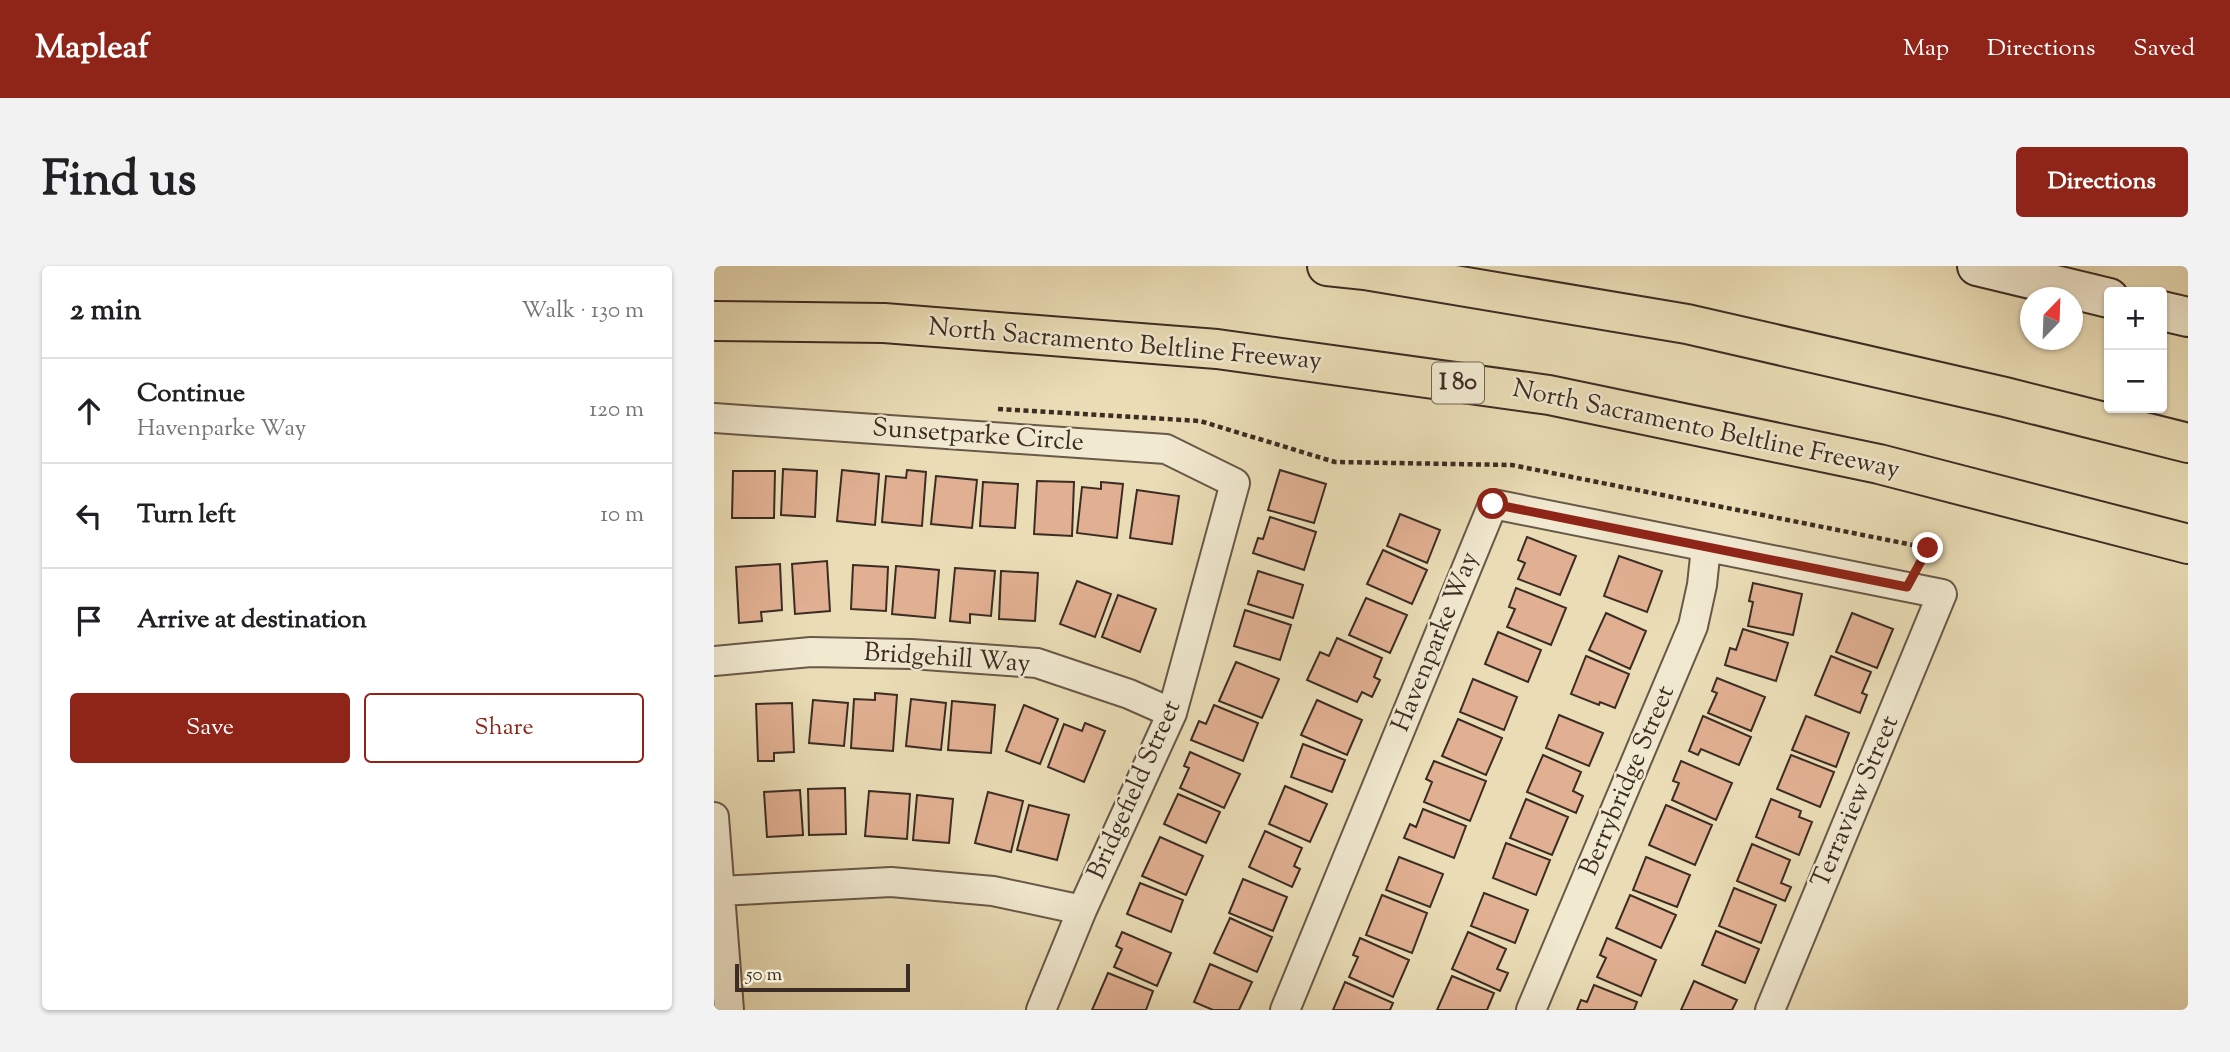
<!DOCTYPE html>
<html lang="en">
<head>
<meta charset="utf-8">
<style>
	:root { --surface:#fff; --page:#f2f2f2; --text:#202124; --muted:#757577; --line:#e0e0e0; --accent:#8f2418 }
	body { margin:0; font-family:"Sorts Mill Goudy",serif; background:var(--page); color:var(--text) }
	.controls { position:absolute; right:21px; top:21px; display:grid; overflow:hidden; border-radius:7px; box-shadow:0 2px 5px #0004 }
	.controls button { width:63px; height:63px; display:grid; place-items:center; padding:0; border:0; border-bottom:2px solid var(--line); background:var(--surface); color:var(--text); font:35px sans-serif }
	.compass { position:absolute; left:1306px; top:21px; width:63px; height:63px; border-radius:50%; background:var(--surface); box-shadow:0 2px 5px #0004; rotate:23deg }
	.scale { position:absolute; left:21px; bottom:18px; width:175px; box-sizing:border-box; padding-left:7px; border:4px solid #3c2c23; border-top:0; font-size:19px; line-height:24px; white-space:nowrap; color:#3c2c23; -webkit-text-stroke:5px #f1e9d0; paint-order:stroke }
	.stop { position:absolute; width:21px; height:21px; margin:-16px; border:5px solid #8f2418; border-radius:50%; background:#fff }
	.stop.end { background:#8f2418; border-color:#fff; box-shadow:0 2px 7px #0008 }
	.list { margin:0; padding:0; list-style:none }
	h2 { display:flex; justify-content:space-between; align-items:center; height:91px; margin:0; padding:0 28px; font-size:30px }
	h2 small { font-size:23px; font-weight:400; color:var(--muted) }
	.list li { display:grid; grid-template-columns:46px 1fr auto; gap:21px; align-items:center; box-sizing:border-box; height:105px; padding:0 28px; border-top:2px solid var(--line) }
	.list b { display:block; font-size:26px; white-space:nowrap }
	.list p { margin:0; font-size:23px; white-space:nowrap; color:var(--muted) }
	.list em { font-size:23px; font-style:normal; color:var(--muted) }
	.actions { display:flex; gap:14px; padding:21px 28px }
	.actions a { flex:1; padding:16px 0; border:2px solid var(--accent); border-radius:7px; text-align:center; font-size:24px; color:var(--accent) }
	.actions .main { background:var(--accent); color:#fff }
	.icon { flex:none; width:38px; height:38px; fill:none; stroke:currentColor; stroke-width:2; stroke-linecap:round; stroke-linejoin:round }
	.map { position:relative; flex:none; width:1474px; height:744px; overflow:hidden; border-radius:7px }
	header { display:flex; align-items:center; gap:42px; box-sizing:border-box; height:98px; padding:0 35px; background:var(--accent); color:#fff }
	header strong { font-size:33px }
	nav { display:flex; gap:38px; margin-inline-start:auto; font-size:24px }
	.intro { display:flex; align-items:center; justify-content:space-between; box-sizing:border-box; height:168px; padding:0 42px }
	h1 { margin:0; font-size:49px }
	.button { padding:18px 32px; border-radius:7px; background:var(--accent); color:#fff; font-size:24px; font-weight:700 }
	main { display:flex; gap:42px; padding:0 42px }
	aside { flex:1; background:var(--surface); border-radius:7px; box-shadow:0 2px 5px #0004 }
	.map>svg:first-child { display:block }
	.building { fill:#e1b092; stroke:#3c2c23; stroke-width:2 }
	.lines { fill:none; stroke-linecap:round; stroke-linejoin:round }
	.street-casing { stroke:#685848; stroke-width:32 }
	.secondary-casing { stroke:#3c2c23; stroke-width:42 }
	.highway-casing { stroke:#3c2c23; stroke-width:42 }
	.path { stroke:#3c2c23; stroke-width:4.5; stroke-dasharray:5 3.5; stroke-linecap:butt }
	.street { stroke:#f1e9d0; stroke-width:28 }
	.secondary { stroke:#f1e9d0; stroke-width:38 }
	.highway { stroke:#eaddb6; stroke-width:38 }
	.route { stroke:#8f2418; stroke-width:9 }
	.labels { text-anchor:middle; dominant-baseline:central; stroke-width:5; stroke-linejoin:round; paint-order:stroke }
	.shield { fill:#f1e9d0; stroke:#726557; stroke-width:2 }
	.shield-label { font-size:24px; font-weight:bold; fill:#3c2c23 }
	.street-label { font-size:26px; fill:#3c2c23; stroke:#f1e9d0 }
</style>
</head>
<body>
<header>
<strong>Mapleaf</strong>
<nav><a>Map</a><a>Directions</a><a>Saved</a></nav>
</header>
<div class="intro"><h1>Find us</h1><a class="button">Directions</a></div>
<main>
<aside>
<h2>2 min<small>Walk · 130 m</small></h2>
<ul class="list">
<li><svg class="icon" aria-label="ahead" viewBox="0 0 24 24"><path d="M12 20V5M6 11l6-6 6 6"/></svg><div><b>Continue</b><p>Havenparke Way</p></div><em>120 m</em></li>
<li><svg class="icon" aria-label="left" viewBox="0 0 24 24"><path d="M17 20v-9H6M10 6l-5 5 5 5"/></svg><div><b>Turn left</b></div><em>10 m</em></li>
<li><svg class="icon" aria-label="arrive" viewBox="0 0 24 24"><path d="M6 21V4h12l-3 4 3 4H6"/></svg><div><b>Arrive at destination</b></div></li>
</ul>
<div class="actions"><a class="main">Save</a><a>Share</a></div>
</aside>
<div class="map">
<svg width="1474" height="744" viewBox="0 0 1474 744">
	<rect width="100%" height="100%" fill="#eaddb6"/>
	<filter id="stains"><feTurbulence type="fractalNoise" baseFrequency=".00286" numOctaves="4"/><feColorMatrix values="0 0 0 0 .2 0 0 0 0 .09 0 0 0 0 .02 0 0 0 .5 -.17"/></filter>
	<radialGradient id="worn" r=".72"><stop offset=".6" stop-color="#630" stop-opacity="0"/><stop offset="1" stop-color="#630" stop-opacity=".3"/></radialGradient>
	<path class="building" d="M69,203L103,205L101,251L67,249Z
		M128,204L165,208L161,259L123,255Z
		M193,204L212,206L208,260L168,256L172,210L192,212Z
		M566,204L612,218L600,257L554,244Z
		M19,205H61L60,252H18Z
		M222,210L263,214L258,262L217,258Z
		M323,215L360,216L358,270L320,268Z
		M269,216L304,218L301,262L266,260Z
		M387,216L409,218L403,272L363,267L368,221L387,223Z
		M423,224L465,230L458,278L416,272Z
		M686,248L726,264L713,297L673,280Z
		M556,251L602,266L590,304L539,287L544,272L549,273Z
		M813,271L862,290L846,329L804,313L811,297L804,294Z
		M669,284L713,304L698,338L653,318Z
		M905,290L948,305L933,346L890,330Z
		M113,295L116,345L81,348L78,298Z
		M66,298L68,344L47,346L48,355L25,357L22,301Z
		M139,299L174,301L172,345L137,343Z
		M182,300L225,304L221,352L178,348Z
		M241,302L281,305L277,350L256,348V357L236,355Z
		M287,305L324,307L321,355L285,353Z
		M544,305L589,319L579,352L534,338Z
		M363,315L397,328L381,371L346,358Z
		M1039,317L1088,328L1079,369L1034,360L1039,336L1035,335Z
		M802,322L852,342L837,379L793,361L801,343L795,341Z
		M404,329L442,343L426,386L388,371Z
		M652,332L693,349L676,387L635,369Z
		M531,344L577,359L566,394L520,380Z
		M892,347L932,365L916,403L875,384Z
		M1138,347L1179,363L1163,402L1122,386Z
		M1029,363L1074,377L1062,415L1011,399L1016,382L1022,384Z
		M784,366L827,384L814,416L771,398Z
		M623,372L668,392L660,411L666,414L658,431L648,426L643,436L593,414L606,386L615,390Z
		M872,390L915,408L901,442L886,436L885,439L857,428Z
		M1117,390L1157,406L1148,427L1153,429L1146,447L1101,429Z
		M522,396L565,413L548,452L505,435Z
		M1003,412L1051,431L1037,465L994,447L1003,427L998,425Z
		M759,413L803,431L790,464L746,446Z
		M161,427L183,429L179,485L137,482L140,433L161,434Z
		M197,433L232,437L227,484L192,480Z
		M99,434L134,437L130,480L95,477Z
		M603,434L648,454L633,489L587,469Z
		M238,435L281,439L277,487L234,484Z
		M78,437L80,486L60,487V495H44L42,438Z
		M310,439L344,453L326,498L292,485Z
		M500,439L544,457L529,495L477,474L485,455L492,458Z
		M845,449L889,467L875,500L832,482Z
		M989,450L1037,471L1025,499L987,483L984,489L975,485Z
		M1092,450L1135,467L1122,501L1078,484Z
		M744,453L788,472L772,509L728,490Z
		M371,457L391,465L370,516L334,501L350,458L368,465Z
		M589,478L631,494L618,526L577,511Z
		M476,486L526,508L510,542L466,522L475,502L470,500Z
		M829,489L867,506L859,525L869,530L862,547L813,526Z
		M1077,489L1120,506L1106,541L1063,523Z
		M720,495L772,515L756,555L710,536L718,516L712,513Z
		M967,495L1018,517L1002,554L958,534L965,517L959,515Z
		M571,520L613,538L596,576L555,558Z
		M131,522L132,568L95,569L94,523Z
		M86,524L89,569L53,571L50,526Z
		M155,525L196,528L193,573L151,570Z
		M274,526L309,535L297,586L261,577Z
		M464,528L506,546L492,577L450,558Z
		M203,529L239,533L235,577L199,574Z
		M812,533L854,551L838,589L796,572Z
		M1057,533L1087,545L1085,551L1098,556L1085,589L1042,571Z
		M315,539L355,549L343,594L303,584Z
		M952,539L998,559L981,599L935,579Z
		M709,543L752,560L740,592L690,572L696,558L702,561Z
		M551,565L588,582L580,600L586,603L578,621L535,601Z
		M446,571L489,590L472,629L428,610Z
		M792,577L836,594L822,629L779,612Z
		M1038,578L1076,594L1067,617L1077,621L1071,635L1023,615Z
		M685,591L729,608L716,641L672,624Z
		M932,591L976,609L963,641L919,624Z
		M529,613L573,631L559,665L515,647Z
		M426,617L469,634L457,666L413,648Z
		M1020,622L1062,639L1047,677L1005,660Z
		M770,627L814,644L801,677L757,660Z
		M668,629L713,647L698,687L652,669Z
		M916,629L962,649L947,682L902,662Z
		M516,652L558,671L543,706L500,687Z
		M1002,665L1045,683L1031,717L988,699Z
		M408,666L457,687L443,720L400,701L408,683L402,680Z
		M754,666L792,683L783,703L794,707L786,725L738,703Z
		M646,672L695,694L679,731L635,711L644,691L639,689Z
		M893,672L942,694L927,730L883,711L892,692L886,689Z
		M496,698L538,716L525,744H499L480,736Z
		M394,707L439,725L432,744H378Z
		M738,710L780,727L773,744H723Z
		M980,715L1023,734L1018,744H967Z
		M631,716L679,737L676,744H619Z
		M880,719L923,736L920,744H863L867,734L873,736Z"/>
	<g class="lines">
		<g class="street-casing">
			<path id="street" d="M0,152L452,183L521,217L458,447L368,644L327,744
				M0,395L97,386L197,388L323,397L415,428L458,447
				M0,551L15,744
				M6,625L177,616L279,625L368,644
				M571,744L779,238L1228,328L1056,744
				M817,744L979,360L988,319L992,281"/>
		</g>
		<g class="secondary-casing">
			<path id="secondary" d="M1263,0L1395,32
				M1448,45L1474,51"/>
		</g>
		<g class="highway-casing">
			<path id="highway" d="M613,0L651,4L973,58L1291,131L1474,177
				M0,55L170,57L503,83L835,129L1165,198L1474,278"/>
		</g>
		<path class="path" d="M284,143L486,155L621,196L798,199L1214,282L1205,299"/>
		<use href="#street" class="street"/>
		<use href="#secondary" class="secondary"/>
		<use href="#highway" class="highway"/>
	</g>
	<g class="lines">
		<path class="route" d="M779,238L1193,321L1214,282"/>
	</g>
	<g class="labels">
		<rect class="shield" x="718" y="96.5" width="52" height="41" rx="5"/>
		<g class="shield-label">
			<text x="744" y="117">I 80</text>
		</g>
		<g class="street-label">
			<text transform="translate(411 79) rotate(5)">North Sacramento Beltline Freeway</text>
			<text transform="translate(992 164) rotate(12)">North Sacramento Beltline Freeway</text>
			<text transform="translate(264 170) rotate(4)">Sunsetparke Circle</text>
			<text transform="translate(722 376) rotate(-68)">Havenparke Way</text>
			<text transform="translate(233 393) rotate(4)">Bridgehill Way</text>
			<text transform="translate(914 515) rotate(-67)">Berrybridge Street</text>
			<text transform="translate(421 524) rotate(-66)">Bridgefield Street</text>
			<text transform="translate(1142 536) rotate(-67)">Terraview Street</text>
		</g>
	</g>
	<rect width="100%" height="100%" filter="url(#stains)"/>
	<rect width="100%" height="100%" fill="url(#worn)"/>
</svg>
<div class="controls">
<button>+</button>
<button>−</button>
</div>
<svg class="compass" viewBox="-18 -18 36 36"><path d="M0-13l5 13h-10z" fill="#e53935"/><path d="M0 13l5-13h-10z" fill="#757577"/></svg>
<div class="scale">50 m</div>
<div class="stop" style="left:779px;top:238px"></div>
<div class="stop end" style="left:1214px;top:282px"></div>
</div>
</main>
</body>
</html>
